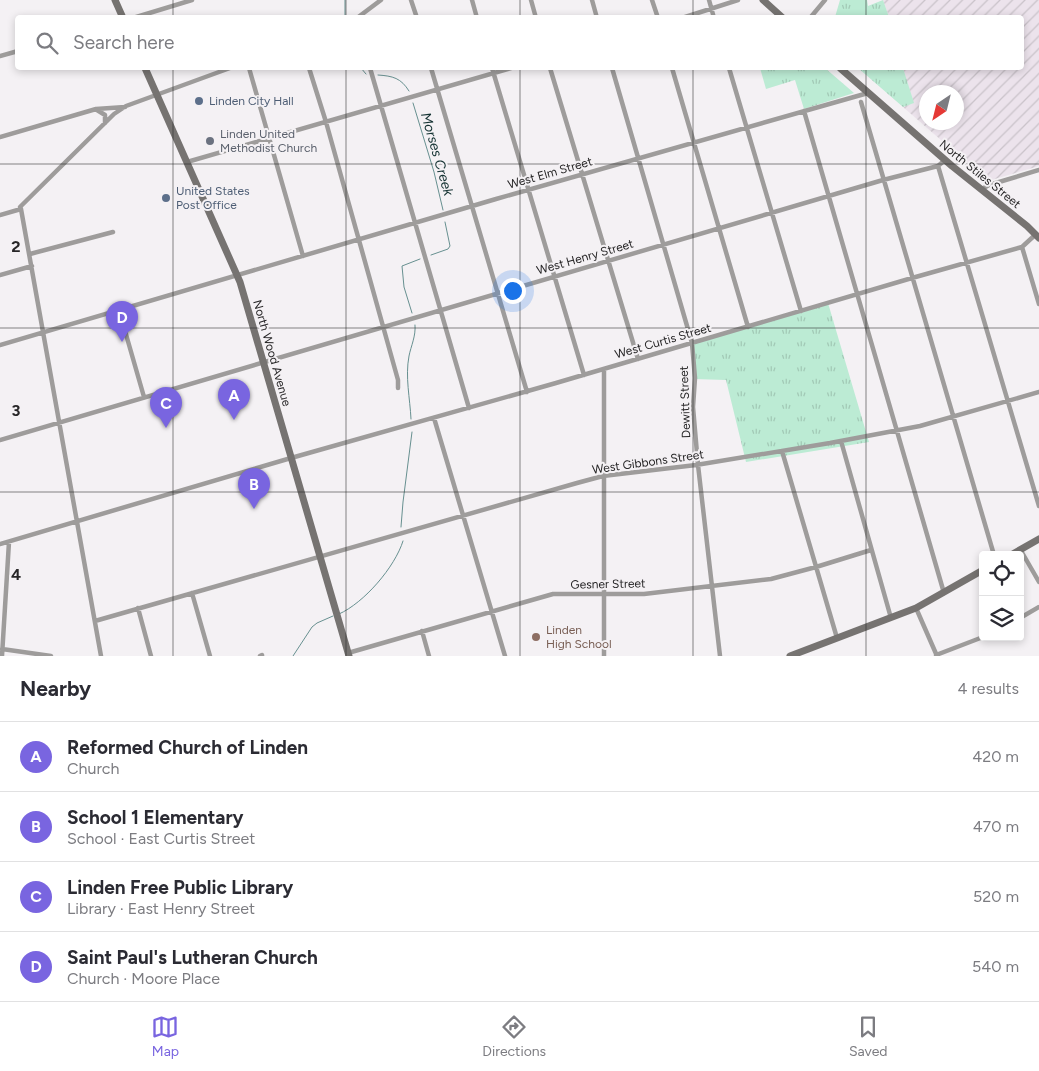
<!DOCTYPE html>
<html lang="en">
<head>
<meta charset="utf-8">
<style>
	:root { --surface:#fff; --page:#f2f2f3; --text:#2b2b33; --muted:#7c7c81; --line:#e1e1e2; --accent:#7965e0 }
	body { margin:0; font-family:Figtree,sans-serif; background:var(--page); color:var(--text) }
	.controls { position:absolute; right:15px; bottom:15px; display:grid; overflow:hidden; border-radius:5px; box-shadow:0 2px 8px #0003 }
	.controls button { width:45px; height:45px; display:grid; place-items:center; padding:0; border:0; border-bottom:1px solid var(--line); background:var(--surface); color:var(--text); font:25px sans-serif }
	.compass { position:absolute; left:919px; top:85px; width:45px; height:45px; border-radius:50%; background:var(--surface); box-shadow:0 2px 8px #0003; rotate:215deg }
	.you { position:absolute; left:512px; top:290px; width:18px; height:18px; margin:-12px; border:4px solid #fff; border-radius:50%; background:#1a73e8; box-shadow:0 0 0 8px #1a73e833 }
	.badge { display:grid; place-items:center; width:32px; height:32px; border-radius:50%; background:var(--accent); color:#fff; font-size:16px; font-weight:700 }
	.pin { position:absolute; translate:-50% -41px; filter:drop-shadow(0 1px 2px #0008) }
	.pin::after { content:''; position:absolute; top:26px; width:18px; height:15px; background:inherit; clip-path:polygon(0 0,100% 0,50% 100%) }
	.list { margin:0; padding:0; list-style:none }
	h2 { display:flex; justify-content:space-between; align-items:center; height:65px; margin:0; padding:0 20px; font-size:21px }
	h2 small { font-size:16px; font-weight:400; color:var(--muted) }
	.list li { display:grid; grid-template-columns:32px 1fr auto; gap:15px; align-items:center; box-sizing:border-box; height:70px; padding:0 20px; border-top:1px solid var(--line) }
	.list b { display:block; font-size:19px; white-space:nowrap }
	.list p { margin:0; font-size:16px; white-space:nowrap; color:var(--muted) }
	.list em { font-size:16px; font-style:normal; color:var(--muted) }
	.icon { flex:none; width:28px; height:28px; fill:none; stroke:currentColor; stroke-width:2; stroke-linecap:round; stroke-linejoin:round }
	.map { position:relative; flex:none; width:1039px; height:656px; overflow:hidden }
	.search { position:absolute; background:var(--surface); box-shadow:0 2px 8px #0003; left:15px; right:15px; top:15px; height:55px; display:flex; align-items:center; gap:12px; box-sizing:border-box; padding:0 18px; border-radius:5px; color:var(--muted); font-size:19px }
	.sheet { height:345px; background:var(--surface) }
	nav { display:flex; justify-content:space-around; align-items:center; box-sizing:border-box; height:70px; border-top:1px solid var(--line); background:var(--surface); font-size:14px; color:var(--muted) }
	nav a { display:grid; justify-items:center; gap:2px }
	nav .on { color:var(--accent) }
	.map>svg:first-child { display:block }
	.industrial { fill:url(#industrial-furrows); fill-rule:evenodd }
	.park { fill:url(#park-tufts) }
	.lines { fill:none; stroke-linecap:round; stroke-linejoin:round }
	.stream { stroke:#679090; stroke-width:1 }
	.street { stroke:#9e9c9b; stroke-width:4.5 }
	.secondary { stroke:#767371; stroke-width:7 }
	.grid { fill:none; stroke:#272627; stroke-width:1; stroke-opacity:0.55 }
	.service-dot { fill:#5c6f8a; stroke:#f4f1f4; stroke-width:2 }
	.worship-dot { fill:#6b7280; stroke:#f4f1f4; stroke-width:2 }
	.education-dot { fill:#8d6e63; stroke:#f4f1f4; stroke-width:2 }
	.labels { text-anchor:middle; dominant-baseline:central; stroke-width:4; stroke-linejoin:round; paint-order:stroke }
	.service-label { font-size:12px; fill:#4e5e75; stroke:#f4f1f4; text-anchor:start }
	.worship-label { font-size:12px; fill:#5b616d; stroke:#f4f1f4; text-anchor:start }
	.street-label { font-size:12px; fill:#272627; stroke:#f4f1f4 }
	.education-label { font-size:12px; fill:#785e54; stroke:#f4f1f4; text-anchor:start }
	.water-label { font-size:14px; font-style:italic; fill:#153333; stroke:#f4f1f4 }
	.grid-label { font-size:16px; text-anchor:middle; font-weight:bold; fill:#272627; stroke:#f4f1f4; stroke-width:4; stroke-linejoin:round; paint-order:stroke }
</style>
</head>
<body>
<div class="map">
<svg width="1039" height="656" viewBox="0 0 1039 656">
	<defs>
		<pattern id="industrial-furrows" width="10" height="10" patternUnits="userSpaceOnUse" patternTransform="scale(1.25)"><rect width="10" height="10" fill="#ece3ec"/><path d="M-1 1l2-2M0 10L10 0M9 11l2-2" fill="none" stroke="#cac3ca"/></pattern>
		<pattern id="park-tufts" width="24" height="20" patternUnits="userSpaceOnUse" patternTransform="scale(1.25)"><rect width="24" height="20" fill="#bcebd4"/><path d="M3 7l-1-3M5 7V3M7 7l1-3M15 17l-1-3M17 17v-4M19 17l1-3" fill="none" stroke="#a2c9b6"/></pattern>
	</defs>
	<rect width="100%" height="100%" fill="#f4f1f4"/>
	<path class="industrial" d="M883,0H1039V166L988,181L903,107L913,103L903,68H1022V18L889,17ZM926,92H956V122H926Z"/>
	<path class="park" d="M840,0H867L868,6L883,0L889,17H835Z
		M760,68H825L854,93L804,109L795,80L766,89Z
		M858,68H903L914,103L903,107Z
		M828,303L869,442L746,462L726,380L693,379L691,341Z"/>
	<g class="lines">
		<path class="stream" d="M345,0V17
			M361,68L366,74
			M378,75C393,76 401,78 409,91
			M413,103L434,172L443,210
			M431,255L448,249L450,246L445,222
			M412,313L404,287L402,266L420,259
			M411,419C410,398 405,377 409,356C411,346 416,336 415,325
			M401,527L403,502L412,432
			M339,614C364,603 395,567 403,541
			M293,656L312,627L317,623L333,616"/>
		<path class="street" d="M411,0L417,18
			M472,0L477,18
			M531,0L536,18
			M592,0L597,18
			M652,0L658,18
			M709,0L714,18
			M133,18L192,0
			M357,18L381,0
			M682,18L738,0
			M810,18L825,0
			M0,56L18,51
			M249,68L303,256
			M309,68L326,122L398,380V388
			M370,68L469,408
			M431,68L527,392
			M492,68L584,375
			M550,68L638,359
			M612,68L692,343L695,378L693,407L698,465L720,656
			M672,68L748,327
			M729,68L801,311
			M861,102L994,555
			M97,110L105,115V123
			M804,111L944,593
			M0,137L96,109L125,107
			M187,162L511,68
			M938,166L1039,506
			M982,189L989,185L1039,170
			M21,209L101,656
			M0,215L21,209L20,207L114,114L126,106L230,68
			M1022,247L1039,304
			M30,254L113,232
			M0,275L32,266
			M119,310L144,397
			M0,345L496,199L868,93
			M434,418L505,656
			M0,440L883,180L938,166L945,160
			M841,441L891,618
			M782,451L837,638
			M0,544L291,458L556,383L912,278L1022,247L1035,235
			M1020,549L1039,582
			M192,593L210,656
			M138,608L151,656
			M916,608L937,656
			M1020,618L1039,607
			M95,621L577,483L603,476L696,465L830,443L920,426L1039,392
			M422,631L429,656
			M2,649L51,656
			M348,653L553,594H644L771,579L816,567L871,550
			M936,655L983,637
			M2,656L9,542
			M260,656L262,655
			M604,656V369"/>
		<path class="secondary" d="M115,0L123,18
			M763,0L783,18
			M145,68L240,282L349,656
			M840,68L952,166L1027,226L1039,238
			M1011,555L1039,539
			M790,656L916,608L983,570"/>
	</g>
	<path class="grid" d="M173,0V18M346,0V18M520,0V18M693,0V18M866,0V18M173,68V656M346,68V656M520,68V656M693,68V656M866,68V656M0,164H1039M0,328H1039M0,492H1039"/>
	<g class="service-dot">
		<circle cx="199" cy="101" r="5"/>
		<circle cx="166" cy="198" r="5"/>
	</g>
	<circle class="worship-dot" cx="210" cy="141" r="5"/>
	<circle class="education-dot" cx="536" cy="637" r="5"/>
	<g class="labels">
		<g class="service-label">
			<text x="209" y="101">Linden City Hall</text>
			<text x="176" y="191">United States<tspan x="176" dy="14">Post Office</tspan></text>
		</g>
		<g class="worship-label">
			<text x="220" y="134">Linden United<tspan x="220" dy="14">Methodist Church</tspan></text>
		</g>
		<g class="street-label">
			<text transform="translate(550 173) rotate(-16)">West Elm Street</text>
			<text transform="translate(980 174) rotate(39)">North Stiles Street</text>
			<text transform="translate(585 257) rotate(-16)">West Henry Street</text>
			<text transform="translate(663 341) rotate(-16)">West Curtis Street</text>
			<text transform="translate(272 353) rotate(74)">North Wood Avenue</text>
			<text transform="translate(685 402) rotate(-92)">Dewitt Street</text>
			<text transform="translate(648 462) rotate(-8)">West Gibbons Street</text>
			<text transform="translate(608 584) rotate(-1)">Gesner Street</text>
		</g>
		<g class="education-label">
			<text x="546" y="630">Linden<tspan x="546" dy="14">High School</tspan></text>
		</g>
		<g class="water-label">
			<text transform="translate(437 154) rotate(74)">Morses Creek</text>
		</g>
	</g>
	<g class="grid-label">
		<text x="16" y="252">2</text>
		<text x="16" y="416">3</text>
		<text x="16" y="580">4</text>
	</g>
</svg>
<div class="controls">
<button><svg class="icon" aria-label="locate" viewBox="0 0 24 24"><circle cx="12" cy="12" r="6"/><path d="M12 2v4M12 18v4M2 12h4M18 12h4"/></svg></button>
<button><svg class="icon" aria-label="layers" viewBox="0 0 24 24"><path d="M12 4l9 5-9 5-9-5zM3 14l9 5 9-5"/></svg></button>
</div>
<svg class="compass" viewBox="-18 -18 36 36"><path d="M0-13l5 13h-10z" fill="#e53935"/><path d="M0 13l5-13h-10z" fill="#7c7c81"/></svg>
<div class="you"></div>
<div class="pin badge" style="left:234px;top:420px">A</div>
<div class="pin badge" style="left:254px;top:509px">B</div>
<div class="pin badge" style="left:166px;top:428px">C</div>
<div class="pin badge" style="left:122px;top:342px">D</div>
<div class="search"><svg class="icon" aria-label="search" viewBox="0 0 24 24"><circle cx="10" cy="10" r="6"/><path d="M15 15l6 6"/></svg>Search here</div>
</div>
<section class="sheet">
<h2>Nearby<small>4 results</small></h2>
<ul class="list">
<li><span class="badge">A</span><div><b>Reformed Church of Linden</b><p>Church</p></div><em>420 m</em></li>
<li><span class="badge">B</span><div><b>School 1 Elementary</b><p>School · East Curtis Street</p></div><em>470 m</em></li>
<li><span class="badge">C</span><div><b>Linden Free Public Library</b><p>Library · East Henry Street</p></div><em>520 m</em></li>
<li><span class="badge">D</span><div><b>Saint Paul's Lutheran Church</b><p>Church · Moore Place</p></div><em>540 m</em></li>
</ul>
</section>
<nav>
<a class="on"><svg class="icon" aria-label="map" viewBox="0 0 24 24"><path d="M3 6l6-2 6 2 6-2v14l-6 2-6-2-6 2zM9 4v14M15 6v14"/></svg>Map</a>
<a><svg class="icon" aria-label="directions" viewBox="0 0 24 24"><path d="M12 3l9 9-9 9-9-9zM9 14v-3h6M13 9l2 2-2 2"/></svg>Directions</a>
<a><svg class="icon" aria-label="saved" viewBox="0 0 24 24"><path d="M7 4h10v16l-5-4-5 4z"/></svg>Saved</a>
</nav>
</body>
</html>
